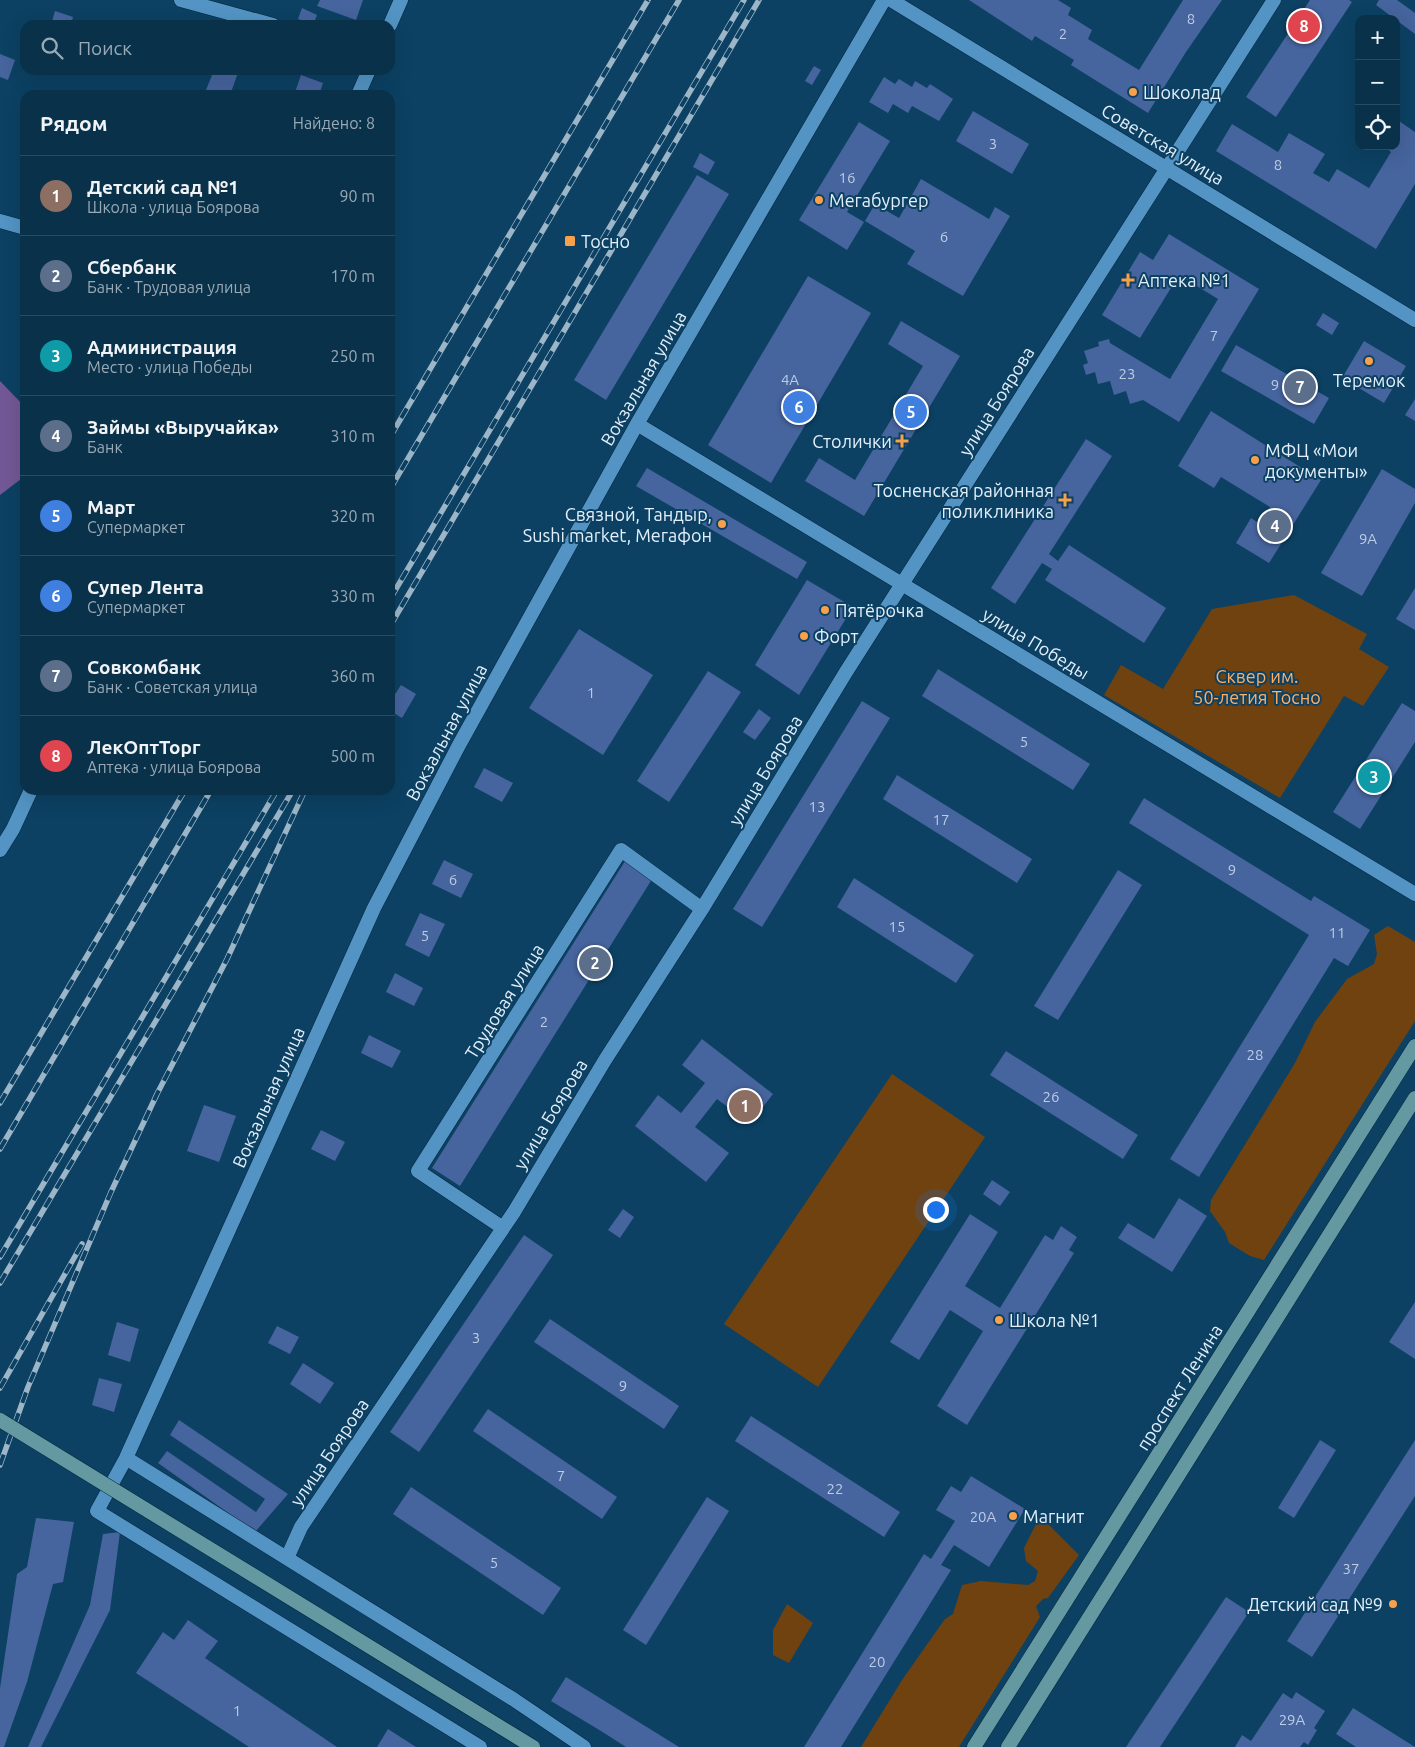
<!DOCTYPE html>
<html lang="ru">
<head>
<meta charset="utf-8">
<style>
	:root { --surface:#09314a; --page:#173d54; --text:#f1f3f6; --muted:#99a9b5; --line:#294c62; --accent:#8abfa5 }
	body { margin:0; font-family:Ubuntu,sans-serif; background:var(--page); color:var(--text) }
	.controls { position:absolute; right:15px; top:15px; display:grid; overflow:hidden; border-radius:10px; box-shadow:0 5px 20px #0002 }
	.controls button { width:45px; height:45px; display:grid; place-items:center; padding:0; border:0; border-bottom:1px solid var(--line); background:var(--surface); color:var(--text); font:25px sans-serif }
	.you { position:absolute; left:935px; top:1209px; width:18px; height:18px; margin:-12px; border:4px solid #fff; border-radius:50%; background:#1a73e8; box-shadow:0 0 0 8px #1a73e833 }
	.badge { display:grid; place-items:center; width:32px; height:32px; border-radius:50%; background:var(--accent); color:#fff; font-size:16px; font-weight:700 }
	.pin { position:absolute; translate:-50% -50%; border:2px solid #fff; box-shadow:0 1px 5px #0006 }
	.list { margin:0; padding:0; list-style:none }
	h2 { display:flex; justify-content:space-between; align-items:center; height:65px; margin:0; padding:0 20px; font-size:21px }
	h2 small { font-size:16px; font-weight:400; color:var(--muted) }
	.list li { display:grid; grid-template-columns:32px 1fr auto; gap:15px; align-items:center; box-sizing:border-box; height:80px; padding:0 20px; border-top:1px solid var(--line) }
	.list b { display:block; font-size:19px; white-space:nowrap }
	.list p { margin:0; font-size:16px; white-space:nowrap; color:var(--muted) }
	.list em { font-size:16px; font-style:normal; color:var(--muted) }
	.icon { flex:none; width:28px; height:28px; fill:none; stroke:currentColor; stroke-width:2; stroke-linecap:round; stroke-linejoin:round }
	.map { position:relative; flex:none; width:1415px; height:1747px; overflow:hidden }
	.search { position:absolute; background:var(--surface); box-shadow:0 5px 20px #0002; left:20px; top:20px; width:375px; height:55px; display:flex; align-items:center; gap:12px; box-sizing:border-box; padding:0 18px; border-radius:15px; color:var(--muted); font-size:19px }
	.panel { position:absolute; background:var(--surface); box-shadow:0 5px 20px #0002; left:20px; top:90px; width:375px; height:705px; border-radius:15px }
	.map>svg:first-child { display:block }
	.green { fill:#70420f }
	.water { fill:#725896 }
	.building { fill:#46649d }
	.lines { fill:none; stroke-linecap:round; stroke-linejoin:round }
	.minor-casing { stroke:#03273e; stroke-width:15 }
	.tertiary-casing { stroke:#03273e; stroke-width:15 }
	.secondary-casing { stroke:#03273e; stroke-width:15 }
	.minor { stroke:#5394c4; stroke-width:14 }
	.tertiary { stroke:#5394c4; stroke-width:14 }
	.secondary { stroke:#6599a2; stroke-width:14 }
	.rail-casing { stroke:#9cb6c8; stroke-width:5.5 }
	.rail { stroke:#0c4163; stroke-width:4; stroke-dasharray:11; stroke-linecap:butt }
	.secondary-bridge-casing { stroke:#03273e; stroke-width:15; stroke-linecap:butt }
	.secondary-bridge { stroke:#6599a2; stroke-width:14 }
	.poi-dot { fill:#f8a14a; stroke:#0c4163; stroke-width:2 }
	.labels { text-anchor:middle; dominant-baseline:central; stroke-width:4; stroke-linejoin:round; paint-order:stroke }
	.number-label { font-size:15px; fill:#bccce3 }
	.poi-label { font-size:18px; fill:#e3effa; stroke:#0c4163; text-anchor:start }
	.street-label { font-size:18px; fill:#e3effa; stroke:#0c4163 }
	.park-label { font-size:18px; fill:#fdaf65; stroke:#0c4163 }
</style>
</head>
<body>
<div class="map">
<svg width="1415" height="1747" viewBox="0 0 1415 1747">
	<rect width="100%" height="100%" fill="#0c4163"/>
	<path class="green" d="M1294,595L1367,634L1359,649L1389,667L1363,706L1344,696L1280,798L1104,695L1121,665L1163,689L1212,609Z
		M1388,926L1415,942V1021L1264,1260L1250,1256L1229,1243L1225,1232L1210,1211L1211,1200L1295,1063L1315,1022L1347,979L1374,964L1377,954L1374,935Z
		M892,1074L985,1137L818,1387L724,1324Z
		M1040,1516L1079,1555L1048,1598L1043,1599L1036,1606L1040,1617L959,1747H861L902,1680L945,1619L953,1614L962,1585L981,1581L1028,1585L1035,1581L1038,1571L1026,1561L1024,1548Z
		M787,1604L813,1623L789,1663L773,1655V1630Z"/>
	<path class="water" d="M0,381L25,407V476L0,495Z"/>
	<path class="building" d="M320,0H363L356,20L317,6Z
		M969,0H1058L1071,8L1068,15L1092,30L1088,39L1139,70L1183,0H1222L1186,52L1148,113L1071,65L1074,60L1035,36L1032,41Z
		M1310,0H1349L1352,2L1276,117L1246,97Z
		M1379,0H1397L1415,13V34L1376,5Z
		M302,8L317,15L313,25L298,19Z
		M55,11L73,17L71,25H51Z
		M0,54L15,60L8,80L0,77Z
		M814,66L821,70L812,85L805,81Z
		M214,70H239L230,95H204Z
		M301,75L323,83L319,95H294Z
		M884,77L895,84L899,79L912,87L915,81L927,88L930,84L953,99L939,121L912,106L908,113L893,104L888,113L869,102Z
		M973,111L1029,144L1012,174L956,141Z
		M1396,119L1415,132V184L1376,249L1216,151L1232,124L1278,152L1289,133L1325,154L1313,173L1329,182L1337,169L1369,188L1391,152L1383,146H1396Z
		M859,122L890,141L847,212L864,222L847,250L799,220Z
		M700,153L715,162L708,175L693,167Z
		M697,175L729,194L606,400L574,380Z
		M921,179L989,219L995,207L1010,216L963,296L907,264L915,251L865,221L875,204L899,218Z
		M1169,234L1259,289L1179,422L1143,400L1130,404L1126,391L1114,395L1110,381L1098,384L1095,372L1086,375L1083,365L1088,363L1084,351L1099,346L1098,342L1109,339L1110,343L1170,379L1218,299L1179,275L1140,338L1102,315L1140,252L1153,260Z
		M808,276L871,313L771,483L708,445Z
		M1323,313L1339,323L1332,335L1316,325Z
		M901,321L960,356L864,516L805,481L819,458L855,480L923,366L888,344Z
		M1364,341L1406,366L1384,403L1342,378Z
		M1236,345L1329,398L1314,424L1221,371Z
		M1415,399V421L1405,415Z
		M1211,411L1321,480L1269,563L1236,543L1251,518L1260,524L1270,507L1221,477L1214,488L1178,466Z
		M1086,439L1112,456L1049,554L1058,561L1069,545L1166,608L1144,643L1045,580L1052,569L1042,563L1015,604L991,588Z
		M647,468L807,562L797,579L636,486Z
		M1382,469L1415,489V503L1362,596L1321,573Z
		M807,580L853,607L799,695L755,665Z
		M1415,588V630L1396,619Z
		M579,629L653,675L603,755L529,708Z
		M938,669L1090,764L1073,790L922,696Z
		M708,671L741,692L669,802L637,781Z
		M401,685L416,694L402,718L390,711V702Z
		M862,701L890,718L762,927L733,909Z
		M1402,703L1415,711V742L1360,829L1333,812Z
		M759,709L771,718L755,740L743,732Z
		M484,768L513,783L502,802L474,787Z
		M897,775L1032,859L1017,883L883,799Z
		M1144,798L1311,901L1314,896L1370,930L1348,966L1334,958L1199,1177L1170,1159L1309,935L1129,823Z
		M627,858L654,876L460,1186L432,1168Z
		M444,860L473,874L461,898L432,884Z
		M1118,870L1142,885L1058,1020L1034,1006Z
		M854,878L974,955L956,983L837,907Z
		M420,913L445,924L429,957L405,945Z
		M395,973L423,988L414,1006L386,992Z
		M369,1035L401,1051L392,1068L361,1053Z
		M702,1039L773,1094L750,1124L717,1099L695,1127L729,1153L706,1182L635,1126L658,1095L681,1113L705,1083L682,1065Z
		M1006,1051L1138,1135L1123,1159L990,1075Z
		M204,1105L236,1116L219,1162L187,1151Z
		M321,1130L345,1142L335,1161L311,1149Z
		M992,1180L1010,1192L1000,1206L983,1194Z
		M1179,1198L1207,1216L1172,1272L1118,1238L1128,1223L1154,1239Z
		M623,1209L634,1217L620,1238L608,1230Z
		M970,1214L998,1232L965,1286L1000,1308L1045,1235L1053,1240L1061,1226L1077,1237L1069,1250L1074,1253L967,1425L937,1406L983,1331L950,1310L919,1360L890,1342Z
		M524,1235L553,1255L419,1452L390,1432Z
		M1415,1302V1359L1389,1342Z
		M550,1319L679,1406L664,1429L534,1342Z
		M117,1322L139,1329L130,1362L108,1355Z
		M277,1326L299,1337L290,1354L268,1343Z
		M303,1363L334,1383L320,1404L290,1384Z
		M99,1378L122,1384L114,1412L92,1405Z
		M488,1409L617,1497L602,1519L473,1431Z
		M751,1416L900,1512L884,1537L735,1441Z
		M179,1420L288,1494L255,1532L158,1463L167,1451L256,1512L265,1499L170,1435Z
		M1320,1440L1336,1450L1294,1518L1278,1508Z
		M1415,1440V1496L1312,1657L1287,1641Z
		M971,1476L1025,1509L989,1567L954,1545L941,1565L951,1570L841,1747H804L924,1554L931,1559L955,1521L936,1510L951,1486L961,1492Z
		M411,1487L561,1588L543,1615L393,1514Z
		M707,1497L729,1511L646,1645L623,1630Z
		M36,1518L74,1522L63,1582L53,1584L27,1682L4,1747H0V1688L17,1574L27,1567Z
		M120,1532L110,1610L41,1747H28L90,1605L103,1534Z
		M1226,1597L1249,1612L1160,1747H1126Z
		M188,1620L218,1641L205,1658L337,1747H249L136,1673L163,1632L174,1640Z
		M566,1677L679,1747H626L601,1731L551,1701Z
		M1296,1692L1325,1711L1314,1728L1317,1730L1308,1745L1304,1742L1300,1747H1235L1242,1735L1251,1741L1283,1693L1292,1699Z
		M1353,1708L1415,1747H1356L1336,1734Z
		M388,1729L416,1747H377Z"/>
	<g class="lines">
		<g class="minor-casing">
			<path id="minor" d="M181,0L273,25
				M390,25L401,0
				M358,95L369,70
				M0,221L25,228
				M637,424L1415,894
				M0,850L13,829L31,790
				M503,1228L418,1171L621,850L702,909
				M126,1458L513,1699L584,1747
				M287,1558L301,1527L514,1212L605,1060L702,909L846,672L1274,0
				M480,1747L97,1511L126,1458L374,908L459,745L637,424L884,0"/>
		</g>
		<g class="tertiary-casing">
			<path id="tertiary" d="M891,0L1415,320"/>
		</g>
		<g class="secondary-casing">
			<path id="secondary" d="M974,1747L1415,1046
				M1008,1747L1415,1098"/>
		</g>
		<use href="#minor" class="minor"/>
		<use href="#tertiary" class="tertiary"/>
		<use href="#secondary" class="secondary"/>
		<g class="rail-casing">
			<path id="rail" d="M390,437L648,0
				M390,489L679,0
				M390,599L744,0
				M390,626L759,0
				M0,1103L185,790
				M0,1149L211,790
				M0,1257L277,790
				M0,1283L293,790
				M0,1388L82,1244
				M0,1465L28,1387L111,1192L157,1094L227,959L305,790"/>
		</g>
		<use href="#rail" class="rail"/>
		<g class="secondary-bridge-casing">
			<path id="secondary-bridge" d="M0,1420L533,1747"/>
		</g>
		<use href="#secondary-bridge" class="secondary-bridge"/>
	</g>
	<g class="poi-dot">
		<circle cx="1133" cy="92" r="5"/>
		<circle cx="819" cy="200" r="5"/>
		<rect x="564" y="235" width="12" height="12" rx="2.5"/>
		<path d="M1125.5 272.5h5v5h5v5h-5v5h-5v-5h-5v-5h5z"/>
		<circle cx="1369" cy="361" r="5"/>
		<path d="M899.5 433.5h5v5h5v5h-5v5h-5v-5h-5v-5h5z"/>
		<circle cx="1255" cy="460" r="5"/>
		<path d="M1062.5 492.5h5v5h5v5h-5v5h-5v-5h-5v-5h5z"/>
		<circle cx="722" cy="524" r="5"/>
		<circle cx="825" cy="610" r="5"/>
		<circle cx="804" cy="636" r="5"/>
		<circle cx="999" cy="1320" r="5"/>
		<circle cx="1013" cy="1516" r="5"/>
		<circle cx="1393" cy="1604" r="5"/>
	</g>
	<g class="labels">
		<g class="number-label">
			<text x="1191" y="18">8</text>
			<text x="1063" y="33">2</text>
			<text x="993" y="143">3</text>
			<text x="1278" y="164">8</text>
			<text x="847" y="177">16</text>
			<text x="944" y="236">6</text>
			<text x="1214" y="335">7</text>
			<text x="1127" y="373">23</text>
			<text x="790" y="379">4А</text>
			<text x="1275" y="384">9</text>
			<text x="1368" y="538">9А</text>
			<text x="591" y="692">1</text>
			<text x="1024" y="741">5</text>
			<text x="817" y="806">13</text>
			<text x="941" y="819">17</text>
			<text x="1232" y="869">9</text>
			<text x="453" y="879">6</text>
			<text x="897" y="926">15</text>
			<text x="1337" y="932">11</text>
			<text x="425" y="935">5</text>
			<text x="544" y="1021">2</text>
			<text x="1255" y="1054">28</text>
			<text x="1051" y="1096">26</text>
			<text x="476" y="1337">3</text>
			<text x="623" y="1385">9</text>
			<text x="561" y="1475">7</text>
			<text x="835" y="1488">22</text>
			<text x="983" y="1516">20А</text>
			<text x="494" y="1562">5</text>
			<text x="1351" y="1568">37</text>
			<text x="877" y="1661">20</text>
			<text x="237" y="1710">1</text>
			<text x="1292" y="1719">29А</text>
		</g>
		<g class="poi-label">
			<text x="1143" y="92">Шоколад</text>
			<text x="829" y="200">Мегабургер</text>
			<text x="581" y="241">Тосно</text>
			<text x="1138" y="280">Аптека №1</text>
			<text x="1369" y="380" text-anchor="middle">Теремок</text>
			<text x="892" y="441" text-anchor="end">Столички</text>
			<text x="1265" y="450">МФЦ «Мои<tspan x="1265" dy="21">документы»</tspan></text>
			<text x="1054" y="490" text-anchor="end">Тосненская районная<tspan x="1054" dy="21">поликлиника</tspan></text>
			<text x="712" y="514" text-anchor="end">Связной, Тандыр,<tspan x="712" dy="21">Sushi market, Мегафон</tspan></text>
			<text x="835" y="610">Пятёрочка</text>
			<text x="814" y="636">Форт</text>
			<text x="1009" y="1320">Школа №1</text>
			<text x="1023" y="1516">Магнит</text>
			<text x="1383" y="1604" text-anchor="end">Детский сад №9</text>
		</g>
		<g class="street-label">
			<text transform="translate(1163 144) rotate(31)">Советская улица</text>
			<text transform="translate(643 378) rotate(-60)">Вокзальная улица</text>
			<text transform="translate(996 401) rotate(-58)">улица Боярова</text>
			<text transform="translate(1036 643) rotate(31)">улица Победы</text>
			<text transform="translate(446 732) rotate(-62)">Вокзальная улица</text>
			<text transform="translate(765 770) rotate(-59)">улица Боярова</text>
			<text transform="translate(504 1001) rotate(-58)">Трудовая улица</text>
			<text transform="translate(268 1097) rotate(-66)">Вокзальная улица</text>
			<text transform="translate(550 1114) rotate(-59)">улица Боярова</text>
			<text transform="translate(1179 1387) rotate(-58)">проспект Ленина</text>
			<text transform="translate(329 1452) rotate(-56)">улица Боярова</text>
		</g>
		<g class="park-label">
			<text x="1257" y="676">Сквер им.<tspan x="1257" dy="21">50-летия Тосно</tspan></text>
		</g>
	</g>
</svg>
<div class="controls">
<button>+</button>
<button>−</button>
<button><svg class="icon" aria-label="locate" viewBox="0 0 24 24"><circle cx="12" cy="12" r="6"/><path d="M12 2v4M12 18v4M2 12h4M18 12h4"/></svg></button>
</div>
<div class="you"></div>
<div class="pin badge" style="left:745px;top:1106px;background:#8d6e63">1</div>
<div class="pin badge" style="left:595px;top:963px;background:#5c6f8a">2</div>
<div class="pin badge" style="left:1374px;top:777px;background:#0f9aa8">3</div>
<div class="pin badge" style="left:1275px;top:526px;background:#5c6f8a">4</div>
<div class="pin badge" style="left:911px;top:412px;background:#3f7fe0">5</div>
<div class="pin badge" style="left:799px;top:407px;background:#3f7fe0">6</div>
<div class="pin badge" style="left:1300px;top:387px;background:#5c6f8a">7</div>
<div class="pin badge" style="left:1304px;top:26px;background:#e0444e">8</div>
<div class="search"><svg class="icon" aria-label="search" viewBox="0 0 24 24"><circle cx="10" cy="10" r="6"/><path d="M15 15l6 6"/></svg>Поиск</div>
<section class="panel">
<h2>Рядом<small>Найдено: 8</small></h2>
<ul class="list">
<li><span class="badge" style="background:#8d6e63">1</span><div><b>Детский сад №1</b><p>Школа · улица Боярова</p></div><em>90 m</em></li>
<li><span class="badge" style="background:#5c6f8a">2</span><div><b>Сбербанк</b><p>Банк · Трудовая улица</p></div><em>170 m</em></li>
<li><span class="badge" style="background:#0f9aa8">3</span><div><b>Администрация</b><p>Место · улица Победы</p></div><em>250 m</em></li>
<li><span class="badge" style="background:#5c6f8a">4</span><div><b>Займы «Выручайка»</b><p>Банк</p></div><em>310 m</em></li>
<li><span class="badge" style="background:#3f7fe0">5</span><div><b>Март</b><p>Супермаркет</p></div><em>320 m</em></li>
<li><span class="badge" style="background:#3f7fe0">6</span><div><b>Супер Лента</b><p>Супермаркет</p></div><em>330 m</em></li>
<li><span class="badge" style="background:#5c6f8a">7</span><div><b>Совкомбанк</b><p>Банк · Советская улица</p></div><em>360 m</em></li>
<li><span class="badge" style="background:#e0444e">8</span><div><b>ЛекОптТорг</b><p>Аптека · улица Боярова</p></div><em>500 m</em></li>
</ul>
</section>
</div>
</body>
</html>
